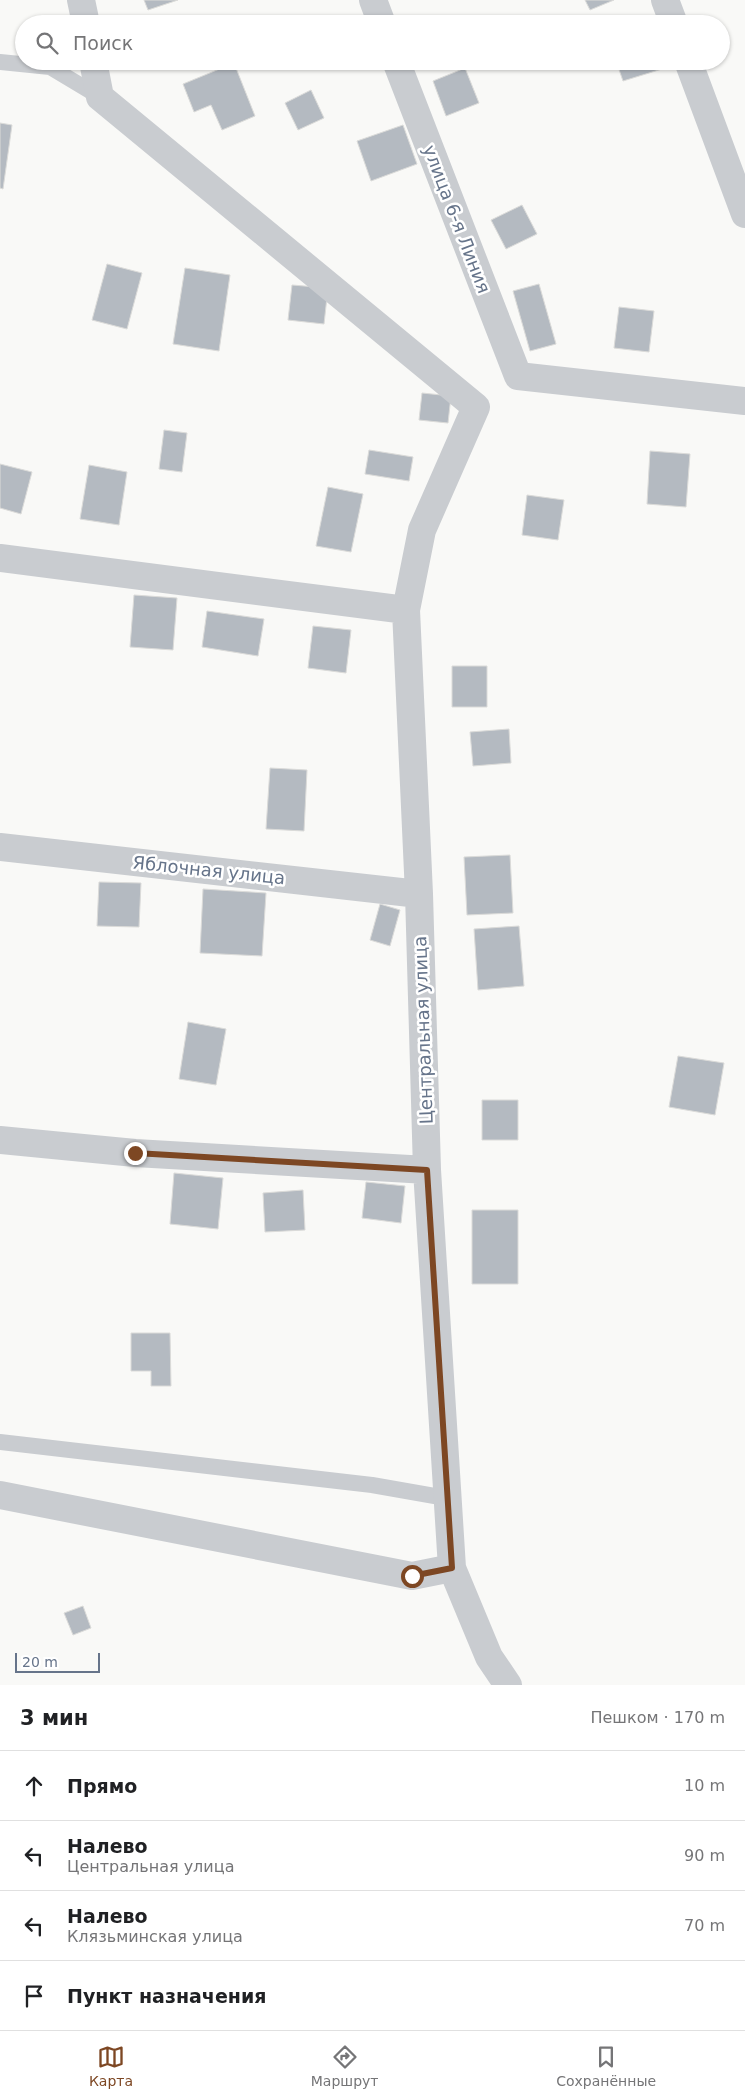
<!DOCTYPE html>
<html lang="ru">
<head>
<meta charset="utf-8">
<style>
	:root { --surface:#fff; --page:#f2f2f2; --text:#202124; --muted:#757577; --line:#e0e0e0; --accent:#7d4723 }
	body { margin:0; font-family:"DejaVu Sans",sans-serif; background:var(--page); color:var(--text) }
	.scale { position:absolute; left:15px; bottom:12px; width:85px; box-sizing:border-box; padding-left:5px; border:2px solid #66748a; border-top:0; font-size:14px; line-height:18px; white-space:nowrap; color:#66748a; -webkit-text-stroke:4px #fff; paint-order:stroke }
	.stop { position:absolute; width:15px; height:15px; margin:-11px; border:4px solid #7d4723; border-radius:50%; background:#fff }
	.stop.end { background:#7d4723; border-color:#fff; box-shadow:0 1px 5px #0008 }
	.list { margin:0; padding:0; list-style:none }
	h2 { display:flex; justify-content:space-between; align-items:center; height:65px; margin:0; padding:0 20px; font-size:21px }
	h2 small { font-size:16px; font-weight:400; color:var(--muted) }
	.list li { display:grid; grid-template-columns:32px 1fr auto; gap:15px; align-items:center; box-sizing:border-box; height:70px; padding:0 20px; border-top:1px solid var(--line) }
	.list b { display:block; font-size:19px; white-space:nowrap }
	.list p { margin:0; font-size:16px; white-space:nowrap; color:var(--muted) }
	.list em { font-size:16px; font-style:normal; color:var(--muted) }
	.icon { flex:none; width:28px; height:28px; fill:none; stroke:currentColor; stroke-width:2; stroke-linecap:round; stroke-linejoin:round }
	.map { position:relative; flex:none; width:745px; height:1685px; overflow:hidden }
	.search { position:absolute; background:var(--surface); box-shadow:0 1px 4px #0004; left:15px; right:15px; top:15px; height:55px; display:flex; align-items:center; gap:12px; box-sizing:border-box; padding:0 18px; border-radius:28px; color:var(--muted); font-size:19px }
	.sheet { height:345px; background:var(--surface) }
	nav { display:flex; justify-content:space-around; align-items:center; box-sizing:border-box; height:70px; border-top:1px solid var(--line); background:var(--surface); font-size:14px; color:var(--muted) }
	nav a { display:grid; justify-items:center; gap:2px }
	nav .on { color:var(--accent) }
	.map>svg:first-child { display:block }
	.building { fill:#b4bac1; stroke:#dbdbd9 }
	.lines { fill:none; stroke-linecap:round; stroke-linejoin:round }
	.lane { stroke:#c9ccd0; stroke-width:16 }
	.street { stroke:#c9ccd0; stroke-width:28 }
	.route { stroke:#7d4723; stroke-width:6 }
	.labels { text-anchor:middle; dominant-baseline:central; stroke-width:5; stroke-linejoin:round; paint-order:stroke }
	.street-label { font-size:18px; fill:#66748a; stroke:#fff }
</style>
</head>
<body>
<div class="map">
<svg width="745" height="1685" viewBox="0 0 745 1685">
	<rect width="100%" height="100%" fill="#f9f9f7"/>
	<path class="building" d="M144,0H178L148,10Z
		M585,0H614L590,10Z
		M616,61H660L662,69L623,81Z
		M234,63L255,116L222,130L211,105L194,112L183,84Z
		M465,68L479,103L446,116L433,81Z
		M311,90L324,118L298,130L285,103Z
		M0,123L12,125L3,189L0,188Z
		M403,125L417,164L371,181L357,141Z
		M522,205L537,234L506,249L491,220Z
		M107,264L142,273L127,329L92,320Z
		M185,268L230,275L219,351L173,344Z
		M539,284L556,344L530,351L513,291Z
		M292,285L328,288L324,324L288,320Z
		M619,307L654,311L649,352L614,348Z
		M422,393L451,396L448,423L419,420Z
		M164,430L187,433L182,472L159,469Z
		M369,450L413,457L409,481L365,474Z
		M650,451L690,454L686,507L647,504Z
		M0,464L32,472L21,514L0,508Z
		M89,465L127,472L119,525L80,519Z
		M328,487L363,494L351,552L316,546Z
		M527,495L564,500L558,540L522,535Z
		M134,595L177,598L173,650L130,647Z
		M207,611L264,619L258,656L202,647Z
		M313,626L351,630L346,673L308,668Z
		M452,666H487V707H452Z
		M509,729L511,763L473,766L470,732Z
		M270,768L307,770L304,831L266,829Z
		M510,855L513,913L467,915L464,857Z
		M99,882L141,883L139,927L97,926Z
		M203,889L266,893L262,956L200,953Z
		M380,904L400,910L390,946L370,940Z
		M519,926L524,986L478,990L474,929Z
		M188,1022L226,1029L216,1085L179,1079Z
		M678,1056L724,1063L715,1115L669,1107Z
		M482,1100H518V1140H482Z
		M174,1173L223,1178L218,1229L170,1224Z
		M366,1182L405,1186L401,1223L362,1218Z
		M303,1190L305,1230L265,1232L263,1193Z
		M472,1210H518V1284H472Z
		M131,1333H170L171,1386H151V1371H131Z
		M83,1606L91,1628L73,1635L64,1613Z"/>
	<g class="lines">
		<path class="lane" d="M0,62L50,67L100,97
			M0,1442L372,1485L446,1498"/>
		<path class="street" d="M81,0L86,24
			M373,0L382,24
			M665,0L674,24
			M93,61L100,97L476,407L422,530L406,610L419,894L427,1170L452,1568L489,1657L508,1685
			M396,61L518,376L745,401
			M688,61L745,214
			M0,558L406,610
			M0,847L419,894
			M0,1140L135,1153L427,1170
			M0,1495L412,1576L452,1568"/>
	</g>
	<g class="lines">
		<path class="route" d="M135,1153L427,1170L452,1568L412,1576"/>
	</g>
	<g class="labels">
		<g class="street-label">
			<text transform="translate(457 219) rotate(69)">улица 6-я Линия</text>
			<text transform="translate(209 870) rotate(6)">Яблочная улица</text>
			<text transform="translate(423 1030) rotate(-92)">Центральная улица</text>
		</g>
	</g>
</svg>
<div class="scale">20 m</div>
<div class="stop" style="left:412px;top:1576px"></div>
<div class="stop end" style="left:135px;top:1153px"></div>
<div class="search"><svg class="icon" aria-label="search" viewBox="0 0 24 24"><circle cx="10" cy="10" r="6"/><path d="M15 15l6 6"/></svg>Поиск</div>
</div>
<section class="sheet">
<h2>3 мин<small>Пешком · 170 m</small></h2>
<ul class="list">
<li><svg class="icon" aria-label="ahead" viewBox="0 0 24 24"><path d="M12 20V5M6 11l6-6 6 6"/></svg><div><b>Прямо</b></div><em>10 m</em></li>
<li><svg class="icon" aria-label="left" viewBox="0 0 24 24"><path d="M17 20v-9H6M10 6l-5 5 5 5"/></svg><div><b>Налево</b><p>Центральная улица</p></div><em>90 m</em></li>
<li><svg class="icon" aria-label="left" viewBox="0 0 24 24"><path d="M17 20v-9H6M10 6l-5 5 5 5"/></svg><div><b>Налево</b><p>Клязьминская улица</p></div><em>70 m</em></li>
<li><svg class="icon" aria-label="arrive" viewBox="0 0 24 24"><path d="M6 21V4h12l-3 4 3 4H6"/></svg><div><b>Пункт назначения</b></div></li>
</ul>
</section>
<nav>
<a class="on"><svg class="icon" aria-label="map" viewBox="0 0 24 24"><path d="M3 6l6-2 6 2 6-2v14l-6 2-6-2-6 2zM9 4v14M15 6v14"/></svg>Карта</a>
<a><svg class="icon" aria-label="directions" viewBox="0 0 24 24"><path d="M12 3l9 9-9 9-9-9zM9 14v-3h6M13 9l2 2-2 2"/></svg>Маршрут</a>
<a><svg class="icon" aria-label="saved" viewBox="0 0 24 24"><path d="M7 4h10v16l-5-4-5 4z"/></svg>Сохранённые</a>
</nav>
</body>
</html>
